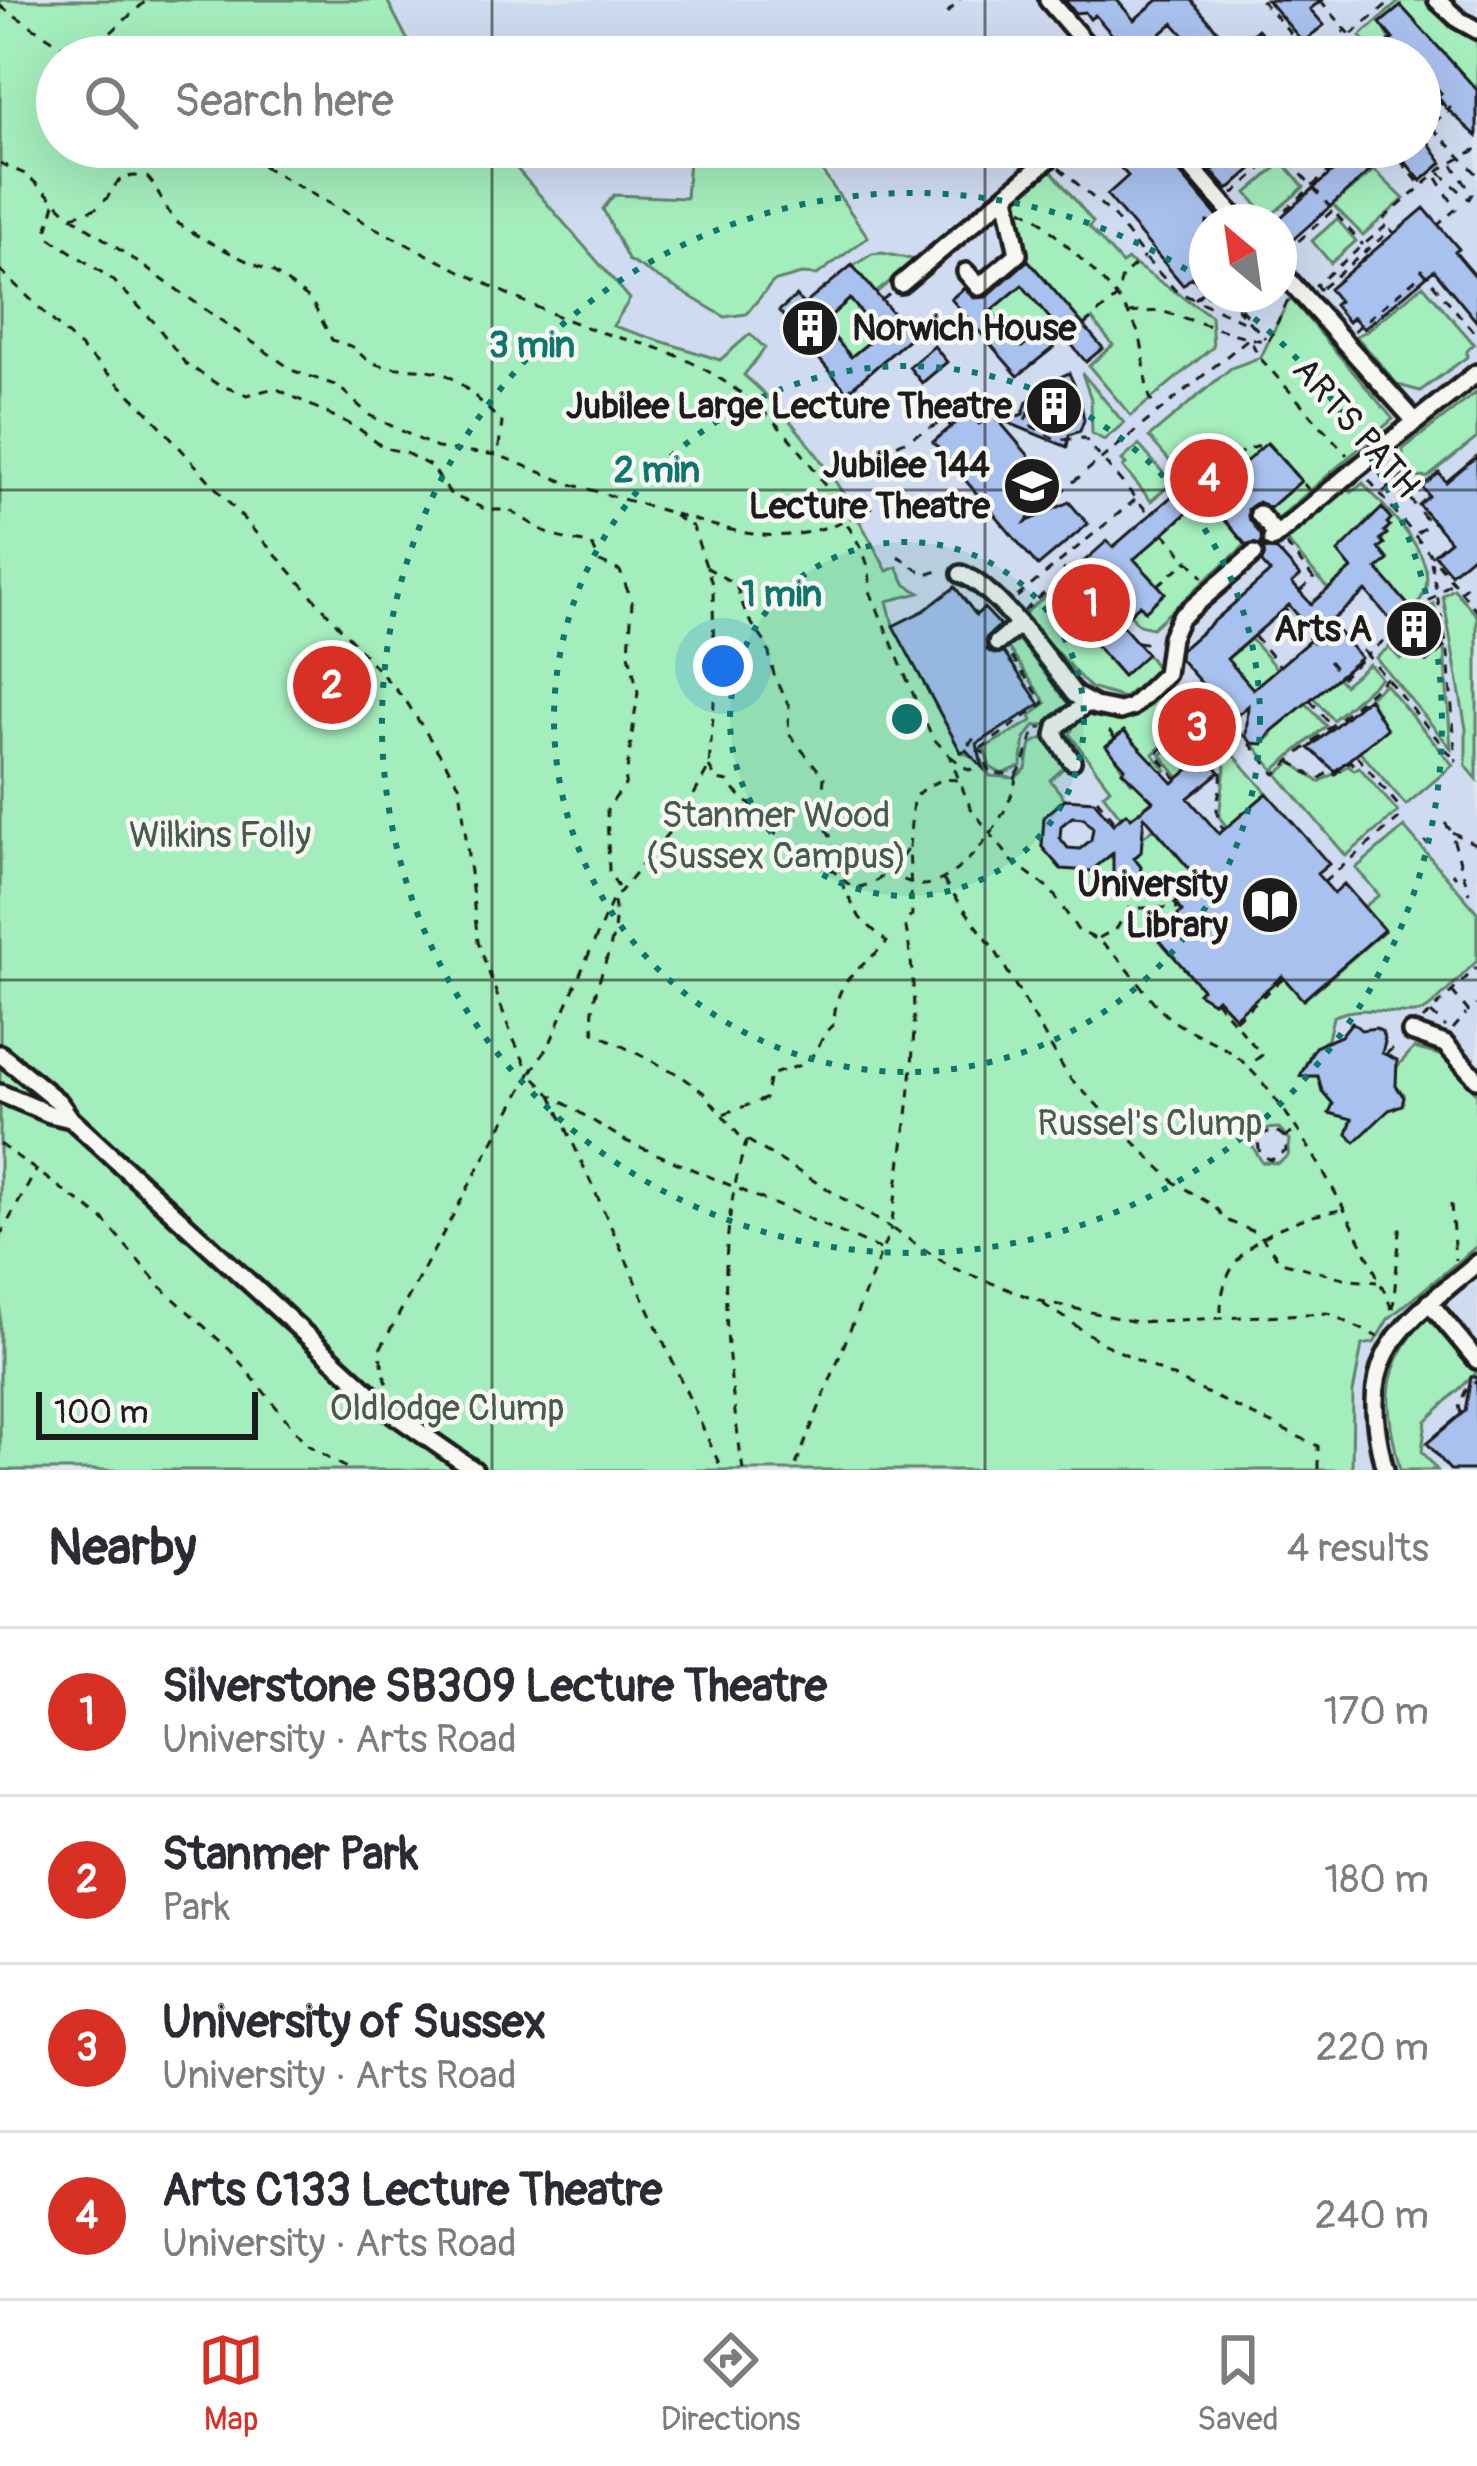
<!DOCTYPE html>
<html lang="en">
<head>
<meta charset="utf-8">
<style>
	:root { --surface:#fff; --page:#f7f7f7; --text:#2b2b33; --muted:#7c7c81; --line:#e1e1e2; --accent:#d93025 }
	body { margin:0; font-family:Pangolin,sans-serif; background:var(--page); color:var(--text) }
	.compass { position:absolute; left:1189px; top:204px; width:108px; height:108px; border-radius:50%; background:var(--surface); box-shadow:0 12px 48px #0002; rotate:331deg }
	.scale { position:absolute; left:36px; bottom:30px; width:222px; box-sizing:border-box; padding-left:12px; border:6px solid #1c1c1c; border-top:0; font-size:33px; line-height:42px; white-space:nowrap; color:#1c1c1c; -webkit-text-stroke:9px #f6f6f2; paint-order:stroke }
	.you { position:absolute; left:723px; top:666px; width:42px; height:42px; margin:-30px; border:9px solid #fff; border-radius:50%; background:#1a73e8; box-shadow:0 0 0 18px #1a73e833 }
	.badge { display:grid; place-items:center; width:78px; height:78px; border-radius:50%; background:var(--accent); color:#fff; font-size:39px; font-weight:700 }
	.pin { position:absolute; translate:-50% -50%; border:6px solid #fff; box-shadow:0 3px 12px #0006 }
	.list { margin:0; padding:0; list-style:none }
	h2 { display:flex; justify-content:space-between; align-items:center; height:156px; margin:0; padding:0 48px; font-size:51px }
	h2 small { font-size:39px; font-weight:400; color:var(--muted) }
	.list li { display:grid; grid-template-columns:78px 1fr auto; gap:36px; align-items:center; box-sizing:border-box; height:168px; padding:0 48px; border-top:3px solid var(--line) }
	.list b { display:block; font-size:45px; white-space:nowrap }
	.list p { margin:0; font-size:39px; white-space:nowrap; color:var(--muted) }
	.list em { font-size:39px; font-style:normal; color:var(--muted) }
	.icon { flex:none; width:66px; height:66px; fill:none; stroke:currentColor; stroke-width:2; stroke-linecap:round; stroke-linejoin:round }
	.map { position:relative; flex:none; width:1477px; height:1470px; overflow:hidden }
	.search { position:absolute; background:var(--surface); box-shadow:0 12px 48px #0002; left:36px; right:36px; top:36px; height:132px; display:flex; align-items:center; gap:30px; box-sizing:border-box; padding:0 42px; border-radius:66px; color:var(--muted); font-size:45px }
	.sheet { height:828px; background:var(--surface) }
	nav { display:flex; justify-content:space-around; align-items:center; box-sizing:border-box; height:168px; border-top:3px solid var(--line); background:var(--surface); font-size:33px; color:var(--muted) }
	nav a { display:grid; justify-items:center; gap:6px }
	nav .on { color:var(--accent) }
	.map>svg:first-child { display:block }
	.built { fill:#cfdbf0; fill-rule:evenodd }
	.green { fill:#a4edbc; stroke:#60846c; stroke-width:3; fill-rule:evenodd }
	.building { fill:#a9c1ef; stroke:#1c1c1c; stroke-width:3; fill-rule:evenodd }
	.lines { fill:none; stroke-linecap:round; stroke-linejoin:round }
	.minor-casing { stroke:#1c1c1c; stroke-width:24 }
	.path { stroke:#1c1c1c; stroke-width:3; stroke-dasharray:9 9; stroke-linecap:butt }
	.minor { stroke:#f6f6f2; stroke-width:15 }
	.minor-bridge-casing { stroke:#1c1c1c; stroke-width:24; stroke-linecap:butt }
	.minor-bridge { stroke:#f6f6f2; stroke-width:15 }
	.grid { fill:none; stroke:#1c1c1c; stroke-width:3; stroke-opacity:0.55 }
	.ring { fill:none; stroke:#0f766e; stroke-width:6; stroke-dasharray:6 12 }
	.labels { text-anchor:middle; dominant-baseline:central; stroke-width:9; stroke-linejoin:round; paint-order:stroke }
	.poi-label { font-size:36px; font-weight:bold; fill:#1c1c1c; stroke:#f6f6f2; text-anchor:end }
	.street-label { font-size:36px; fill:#1c1c1c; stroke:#f6f6f2 }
	.park-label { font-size:36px; fill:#455b4c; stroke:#f6f6f2 }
	.centre { fill:#0f766e; stroke:#f6f6f2; stroke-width:6 }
	.ring-label { font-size:36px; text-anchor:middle; font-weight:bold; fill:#0f766e; stroke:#f6f6f2; stroke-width:9; stroke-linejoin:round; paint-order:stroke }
</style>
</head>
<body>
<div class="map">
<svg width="1477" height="1470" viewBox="0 0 1477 1470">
	<rect width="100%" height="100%" fill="#dfe6f1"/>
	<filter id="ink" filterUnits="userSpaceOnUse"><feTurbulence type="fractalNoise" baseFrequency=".00833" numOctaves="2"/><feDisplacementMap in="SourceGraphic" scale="24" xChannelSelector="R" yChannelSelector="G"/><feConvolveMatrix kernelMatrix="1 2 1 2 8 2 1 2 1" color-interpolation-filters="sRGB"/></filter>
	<g filter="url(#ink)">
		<path class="built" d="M0,0H1477V1470H1352L1357,1363L1371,1320L1278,1164L1262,1162L1255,1153L1253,1142L1263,1128L190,147H1420V57H57ZM1207,222H1279V294H1207Z"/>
		<path class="green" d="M0,0H387L407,39L422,57H57V147H498L630,299L613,326L720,360L750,334L765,348L744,375C808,430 848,497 887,571L897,567L906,585L920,593L887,601L893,625L961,752L982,760L990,776L1015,778L1026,769L1031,744L1046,737L1065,767L1050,780L1065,799L1044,817L1042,846L1110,855L1116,863L1113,876L1119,883L1132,884L1139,878L1141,868L1134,858L1141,852L1139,840L1154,828L1206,889L1175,904L1182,912L1202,989L1199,993L1213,1002L1217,998L1234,1017L1282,976L1304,1000L1384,931L1364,907L1379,895L1356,868L1404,827L1477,912V961C1465,972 1438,1002 1427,1009C1406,1022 1366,1000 1333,1017L1328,1039L1311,1052L1301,1075L1320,1076L1322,1091L1333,1103L1330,1113L1352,1116L1354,1126L1347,1134L1355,1141L1390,1108L1403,1104L1404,1094L1396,1088L1394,1070L1414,1048L1443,1056L1477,1094V1246L1388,1319L1374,1343L1362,1345L1353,1393L1352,1470H0ZM1279,1128L1290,1140L1288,1156L1278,1163L1262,1162L1253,1147L1256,1137L1263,1129Z
			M1401,0H1425L1450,27L1477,42V90L1401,6L1381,23L1397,51L1379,57L1360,36Z
			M690,147H805L868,237L817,275L801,274L773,282L746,314L725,317L628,260L603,209L614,195L686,198Z
			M1283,162L1304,187L1268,218L1247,193Z
			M1050,169L1093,222L1089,227L1122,264L1128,260L1211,316L1213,347L1131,416L1089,366L1113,345L1092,319L1084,325L1023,255L1015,199Z
			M1374,170L1404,199L1363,235L1333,205Z
			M1337,219L1356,241L1331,263L1312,241Z
			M882,253L916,260L876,293L853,266L872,254Z
			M1022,285L1053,321L1022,347L991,311Z
			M1423,285L1474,344L1467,351V357L1420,391L1398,385L1356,336L1367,331Z
			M850,299L879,334L851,357L822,323Z
			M1292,300L1393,419L1274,522L1265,512L1301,481L1268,443L1232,474V493L1208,465L1188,482L1149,437L1231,368L1261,357L1287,303Z
			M1082,373L1124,423L1104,440L1092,433L1091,399Z
			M1477,392V438L1428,477L1414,478L1403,464V449Z
			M1139,445L1172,483L1151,501L1123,467L1126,464L1122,460Z
			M1363,483C1388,513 1457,570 1412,609L1377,569L1387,559L1378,548L1389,526L1382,509L1366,522V557L1328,589L1287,541L1348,489L1352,492Z
			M1205,497L1246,544L1152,628L1139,625L1130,614L1140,605L1145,611L1165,593L1148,574L1128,564Z
			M1454,589L1477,616V779L1466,766V729L1443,596Z
			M1050,592L1096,643L1116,640L1102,653L1122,675L1147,654L1158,669L1124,698L1090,688L1023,615Z
			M1434,604L1444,647L1451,748L1376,658L1389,647L1400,659L1414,648L1427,662L1444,648L1418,617Z
			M1251,639L1277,669L1253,689L1227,659Z
			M1020,641L1067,694L1071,706L1050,724L1034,726L1025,739L1021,766L1002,774L990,767L984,748L1032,721L1030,716L1046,703L1007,646Z
			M1369,664L1381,678L1333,720L1313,697L1337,677L1344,685Z
			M1385,684L1453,765L1406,805L1356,747L1364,748L1386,729L1369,697Z
			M1163,689L1170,695L1166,700L1187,723L1153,754L1166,770L1161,774L1124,731L1107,745L1131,782L1135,780L1156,798L1131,818L1126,813L1121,817L1103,794L1110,788L1070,735C1078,705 1105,711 1129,716Z
			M1306,703L1326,726L1274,770L1252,743H1263L1272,735V726Z
			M1207,724L1267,793L1227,827L1219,817L1225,767Z
			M1195,725L1205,747L1195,755L1199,761L1179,778L1161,755Z
			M1291,762L1319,782L1349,765L1354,770L1359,767L1398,812L1346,856L1277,774Z
			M1428,1315L1477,1372L1426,1421L1422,1451L1437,1470H1400C1384,1400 1379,1371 1428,1315Z"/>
		<path class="building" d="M1065,0H1117L1134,20L1158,0H1191L1234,50L1258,29L1274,47L1262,57H1203L1173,23L1134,57H1112L1105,47L1115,38L1095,15L1090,19L1085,12L1075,13Z
			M1267,0H1322L1310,9L1324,25L1303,42Z
			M1401,6L1477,90V136L1446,108L1438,96L1441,93L1420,69V57H1402L1389,41L1393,39L1380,23Z
			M1420,129L1442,163L1421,181L1393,147H1420Z
			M1120,147H1147L1162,164L1168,159L1222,222H1207V294L1192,277L1183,285L1107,195L1128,176L1110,156Z
			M1201,147H1277L1228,190L1212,172L1218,166Z
			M1356,151L1372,169L1279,252V219Z
			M1424,208L1459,249L1455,252L1477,278V322L1434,270L1364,329L1353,317L1348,322L1334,305L1339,301L1329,289Z
			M1028,260L1103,348L1086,362L1022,285L991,311L1022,347L1044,328L1054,347L1018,376L951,299L964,288L974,298L986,297Z
			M852,265L912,336L847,392L779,311L796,296L804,305ZM850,299L879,334L851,357L822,323Z
			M934,346L947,362L922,383L909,367Z
			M1069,373L1080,398L1084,420L1080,431L1069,435L1067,447L1004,421L1023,414L1027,402L1043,385Z
			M970,411L979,424L994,415L1052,483L1026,522L1069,502L1088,524L1038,566L933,442Z
			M1267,443L1301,481L1270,508L1258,502L1248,509V517L1261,535L1262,545H1246L1205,497L1134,559L1165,593L1145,611L1140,605L1120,623L1147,654L1123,676L1050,592L1107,541L1113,547L1208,465L1223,482Z
			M1477,456V552L1451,574L1434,554L1450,541L1419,505L1429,496L1422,487L1439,473L1446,482Z
			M1382,508L1391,519L1387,523L1390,526L1384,531L1387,534L1380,539L1384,544L1378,548L1388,560L1377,569L1444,647L1426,662L1366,591L1330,622L1361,658L1272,731L1263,744L1252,743L1246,737L1248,706L1233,719L1180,659L1181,650L1270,572L1262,563L1264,548L1277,550L1300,576L1292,583L1311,604L1352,569L1338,552ZM1289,605L1315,636L1253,689L1227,659Z
			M955,587L976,615L984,608L1000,625L986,638L987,650L994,654L1004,653L1040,704L977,744L983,768L966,750L961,752L893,626L925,610Z
			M1368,698L1387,729L1335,771L1309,748Z
			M1124,731L1173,783L1206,755L1220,772L1188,798L1219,834L1267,793L1329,864L1317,874L1334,893L1344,884L1384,930L1303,1000L1282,976L1235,1017L1217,998L1213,1002L1198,993L1202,989L1155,935L1182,912L1175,903L1205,887L1144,816L1141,852L1134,858L1141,867L1139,879L1132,885L1119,883L1113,875V853L1091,871L1061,869L1042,847L1044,817L1065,799L1094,801L1113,824L1126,813L1131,818L1153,801L1122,771L1125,768L1106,746ZM1072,817L1084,818L1093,828L1091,840L1080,849L1068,848L1060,838L1061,826Z
			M1352,1022L1361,1030L1376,1028L1382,1032L1385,1042L1382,1053L1397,1060L1396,1086L1404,1097L1402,1105L1389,1110L1355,1142L1347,1134L1352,1119L1329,1113L1333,1104L1322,1091L1318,1076H1300L1315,1047L1341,1036Z
			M1471,1377H1477V1470H1450L1427,1443L1465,1411Z"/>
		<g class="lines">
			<g class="minor-casing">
				<path id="minor" d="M1048,0L1097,57
					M1437,0L1459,20L1477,30
					M1174,147L1239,222
					M1279,269L1414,420
					M966,272L979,287L1018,254L1006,196
					M901,284L1063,147
					M1371,457L1477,373
					M1259,514L1277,535
					M1272,539L1346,477
					M961,574C996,586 1051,664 1075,695L1095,706L1120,711L1132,707L1166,674L1171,637L1180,618L1254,554
					M997,643L1018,626
					M1072,761L1055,736L1057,726L1086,704
					M1411,1032L1445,1044L1477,1079
					M0,1054L59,1102L71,1119L389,1411L474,1470
					M0,1093L50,1114L71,1119
					M1429,1302L1477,1360
					M1385,1470C1355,1354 1394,1332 1477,1263"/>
			</g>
			<path class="path" d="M1261,0L1312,57
				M1320,0L1370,57
				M0,6L79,57
				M947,13L960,0
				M1352,34L1392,0
				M60,48L106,37L147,0
				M1316,57L1345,31
				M1399,57L1404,53
				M1420,72L1439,93L1435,96L1449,113
				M1420,115L1477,174
				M1421,135L1451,107
				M232,147C317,200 409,246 499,290C535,307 572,323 610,335C630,341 652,345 671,353C747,385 804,442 841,514C854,537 874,562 869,589L922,715L933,738L949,755L970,807L1012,861L1051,890L1079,932C1118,943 1136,986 1164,1013C1184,1033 1220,1040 1243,1062C1303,1120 1362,1239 1395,1316
				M1278,147L1363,245
				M1316,147L1334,167L1332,172
				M1389,147L1420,184
				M0,163L27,175L71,216L294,371L338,386L369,415L437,448L498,455L567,483L668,512L693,527L713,587L714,703L709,767L683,815L611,903L551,1041L530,1074L551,1095L626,1141L882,1250
				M1059,168L1113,215L1144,257L1176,291L1254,326L1265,338
				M1211,170L1237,147
				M1440,173L1469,199L1472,194L1453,165
				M1437,178L1456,209L1438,225
				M1233,194L1286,147
				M55,204L47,231L50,238L113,280L154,322L185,363L217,384L247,395L275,388L358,428L384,448L404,452L432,467L451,495L488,510H509L552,536L592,545L600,562L620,571L632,602L629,654L638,692L625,785L607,809L609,871L620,891
				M1022,209L1037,217C1070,251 1118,287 1137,330C1149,357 1139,385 1157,411
				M72,216C81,213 93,211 100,205C120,189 109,172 147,177C161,190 164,212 179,224C191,233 259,269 270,270L311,300L332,340L356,348C373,377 417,363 444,374C461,380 489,410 502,423L498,454
				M1272,222L1334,167
				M1285,253L1332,211
				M1421,269L1477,336
				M0,270L148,412L406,701L460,786L478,942L511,1034L530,1074L379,1351L388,1388
				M1322,288L1391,230L1394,233
				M1320,290L1316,285L1387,225L1382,220L1444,167L1477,149
				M1224,294L1252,325
				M1229,294L1250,319
				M1195,299L1207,289
				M882,300L891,293
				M1288,300L1268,342L1249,338L1260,358L1347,455
				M1084,325L1116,298L1122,277L1144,257
				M1354,331L1424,272
				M1028,415L1055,427L1072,426L1076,413L1067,381C1044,388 1034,401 1024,422L1057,440L1084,438L1150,515
				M849,469L946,420L951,427
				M1369,480L1477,611
				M1188,482L1208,465L1267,443L1309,490
				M1398,484L1430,524
				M1383,492L1407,474L1395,458
				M1045,505L1249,338L1161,311L1127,313
				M675,514C756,539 793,549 872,507
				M1164,533L1203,577
				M1417,533L1433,522
				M1286,544L1314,579L1300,591
				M898,556L925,575L945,569
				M1431,562L1448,654L1456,762
				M706,567L736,585L747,617L767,645L775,679L789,706L788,733L824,777L821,819L832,839L844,889L860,918L887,942C859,972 835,977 834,1024C821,1034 821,1047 810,1058C799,1069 783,1069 770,1076L765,1099L723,1114
				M1158,585L1188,560
				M1460,592L1477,577
				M1017,597L1135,500
				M1285,609L1317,648
				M1024,611L1067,573L1060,565
				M1415,613L1451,583
				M1397,629L1367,655L1455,760
				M1254,636L1280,666
				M1137,642L1153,644
				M1329,661L1342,677L1367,655L1362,650
				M1310,700L1333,728
				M1207,709L1198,717C1205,733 1221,756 1221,772C1223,794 1209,809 1224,830
				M1233,720L1243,709
				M1225,727L1232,722L1275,774L1387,678
				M1115,738L1110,732L1116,727
				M974,739L969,743L972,749L983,752L990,773L1016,775C1028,762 1027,743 1037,728H1043
				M980,749L1044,703L1008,652
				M950,756L969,770L983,766
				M1357,756L1401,809
				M1290,761L1318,780L1331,770L1335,774L1350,761L1355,766L1362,761
				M709,767L717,780L728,782C743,803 765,811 777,837L812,853L853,888C877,886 895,868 908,848
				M957,780C941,777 922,787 913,799L909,847L912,915L905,923C926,1025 905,1127 891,1228L953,1268L1036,1300L1136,1322L1328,1313L1378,1337
				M1177,780L1156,754L1197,718
				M1097,799L1117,824
				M1445,823L1451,831L1469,893
				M1452,832L1477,845
				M1425,841L1427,844
				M887,873C898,877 912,885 923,885C961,884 1015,810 1016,775
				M1452,873L1456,877
				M943,880L996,952L1068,1076L1174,1182L1214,1206L1226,1220L1259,1234L1281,1262L1351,1280L1377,1282
				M1324,882L1400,818
				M614,902C622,948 585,987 594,1032L680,1075L704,1093L739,1135L891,1228L794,1470
				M1099,938L1117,928L1129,908H1178
				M1452,991L1469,1012L1476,1005
				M1215,1000L1262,1055L1249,1065
				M1431,1013L1446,1027
				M1235,1020L1284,978
				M1423,1020L1477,967
				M1453,1029L1466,1014
				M1386,1054L1399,1043
				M551,1095L722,1470
				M1285,1137L1275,1130L1262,1134L1258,1142L1260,1154L1271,1160L1286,1151L1285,1137L1294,1132
				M0,1144L103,1219L159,1285L231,1351L306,1444L350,1470
				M1451,1204L1455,1260
				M0,1236L37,1169
				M1043,1304L1104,1344L1318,1446V1470
				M1393,1309L1401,1220
				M1221,1312C1220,1246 1284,1219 1342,1210
				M1461,1414L1459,1405L1467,1388L1477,1381
				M743,1470C727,1362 712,1245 747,1140"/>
			<use href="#minor" class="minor"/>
			<g class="minor-bridge-casing">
				<path id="minor-bridge" d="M1346,477L1371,457"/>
			</g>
			<use href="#minor-bridge" class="minor-bridge"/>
		</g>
	</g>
	<path class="grid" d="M492,0V57M985,0V57M492,147V1470M985,147V1470M0,490H1477M0,980H1477"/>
	<circle cx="907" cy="719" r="177" fill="#0f766e" fill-opacity=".12"/>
	<g class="ring">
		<circle cx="907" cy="719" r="177"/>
		<circle cx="907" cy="719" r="353"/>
		<path d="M1226 296A530 530 0 1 1 1203 280"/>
	</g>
	<defs>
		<g id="building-disc" transform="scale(3)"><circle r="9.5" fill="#1c1c1c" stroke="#f6f6f2"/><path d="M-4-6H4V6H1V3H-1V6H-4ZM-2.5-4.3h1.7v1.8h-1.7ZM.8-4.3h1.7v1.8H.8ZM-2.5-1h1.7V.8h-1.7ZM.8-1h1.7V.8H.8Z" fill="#fff"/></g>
		<g id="university-disc" transform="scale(3)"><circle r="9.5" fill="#1c1c1c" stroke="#f6f6f2"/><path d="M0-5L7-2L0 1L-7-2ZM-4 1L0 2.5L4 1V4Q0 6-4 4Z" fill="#fff"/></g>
		<g id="library-disc" transform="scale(3)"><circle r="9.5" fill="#1c1c1c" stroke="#f6f6f2"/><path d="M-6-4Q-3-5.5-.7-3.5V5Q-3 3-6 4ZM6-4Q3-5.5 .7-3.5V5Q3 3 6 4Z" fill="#fff"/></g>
	</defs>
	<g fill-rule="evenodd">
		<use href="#building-disc" x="810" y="328"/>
		<use href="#building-disc" x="1054" y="406"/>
		<use href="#university-disc" x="1032" y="486"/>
		<use href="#building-disc" x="1414" y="629"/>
		<use href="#library-disc" x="1270" y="905"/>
	</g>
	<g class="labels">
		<g class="poi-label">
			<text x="852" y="328" text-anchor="start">Norwich House</text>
			<text x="1012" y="406">Jubilee Large Lecture Theatre</text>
			<text x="990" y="465">Jubilee 144<tspan x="990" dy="41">Lecture Theatre</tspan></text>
			<text x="1372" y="629">Arts A</text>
			<text x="1228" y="884">University<tspan x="1228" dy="41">Library</tspan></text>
		</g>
		<g class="street-label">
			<text transform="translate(1356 428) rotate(49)">ARTS PATH</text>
		</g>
		<g class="park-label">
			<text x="776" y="815">Stanmer Wood<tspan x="776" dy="41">(Sussex Campus)</tspan></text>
			<text x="220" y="835">Wilkins Folly</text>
			<text x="1150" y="1123">Russel's Clump</text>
			<text x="447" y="1408">Oldlodge Clump</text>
		</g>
	</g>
	<circle cx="907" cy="719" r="18" class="centre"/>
	<g class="ring-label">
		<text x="532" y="357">3 min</text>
		<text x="657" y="482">2 min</text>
		<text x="782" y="606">1 min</text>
	</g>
</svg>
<svg class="compass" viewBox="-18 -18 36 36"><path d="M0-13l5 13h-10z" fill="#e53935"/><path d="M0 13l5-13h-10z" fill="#7c7c81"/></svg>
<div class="scale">100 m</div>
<div class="you"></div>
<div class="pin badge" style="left:1091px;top:603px">1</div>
<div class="pin badge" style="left:332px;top:685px">2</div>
<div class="pin badge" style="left:1197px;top:727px">3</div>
<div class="pin badge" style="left:1209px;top:478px">4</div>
<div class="search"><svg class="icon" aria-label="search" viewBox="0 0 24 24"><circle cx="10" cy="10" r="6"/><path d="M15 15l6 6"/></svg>Search here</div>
</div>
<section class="sheet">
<h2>Nearby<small>4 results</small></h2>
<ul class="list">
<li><span class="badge">1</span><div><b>Silverstone SB309 Lecture Theatre</b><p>University · Arts Road</p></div><em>170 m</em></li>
<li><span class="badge">2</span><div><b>Stanmer Park</b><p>Park</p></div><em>180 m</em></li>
<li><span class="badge">3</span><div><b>University of Sussex</b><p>University · Arts Road</p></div><em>220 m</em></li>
<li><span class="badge">4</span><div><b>Arts C133 Lecture Theatre</b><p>University · Arts Road</p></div><em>240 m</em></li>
</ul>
</section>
<nav>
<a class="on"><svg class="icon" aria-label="map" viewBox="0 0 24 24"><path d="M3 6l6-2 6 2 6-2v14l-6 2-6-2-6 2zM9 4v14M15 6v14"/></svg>Map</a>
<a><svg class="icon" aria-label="directions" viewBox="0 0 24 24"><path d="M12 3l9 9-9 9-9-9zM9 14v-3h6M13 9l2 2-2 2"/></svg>Directions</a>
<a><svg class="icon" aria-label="saved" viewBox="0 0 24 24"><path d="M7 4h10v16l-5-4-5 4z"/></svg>Saved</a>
</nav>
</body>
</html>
